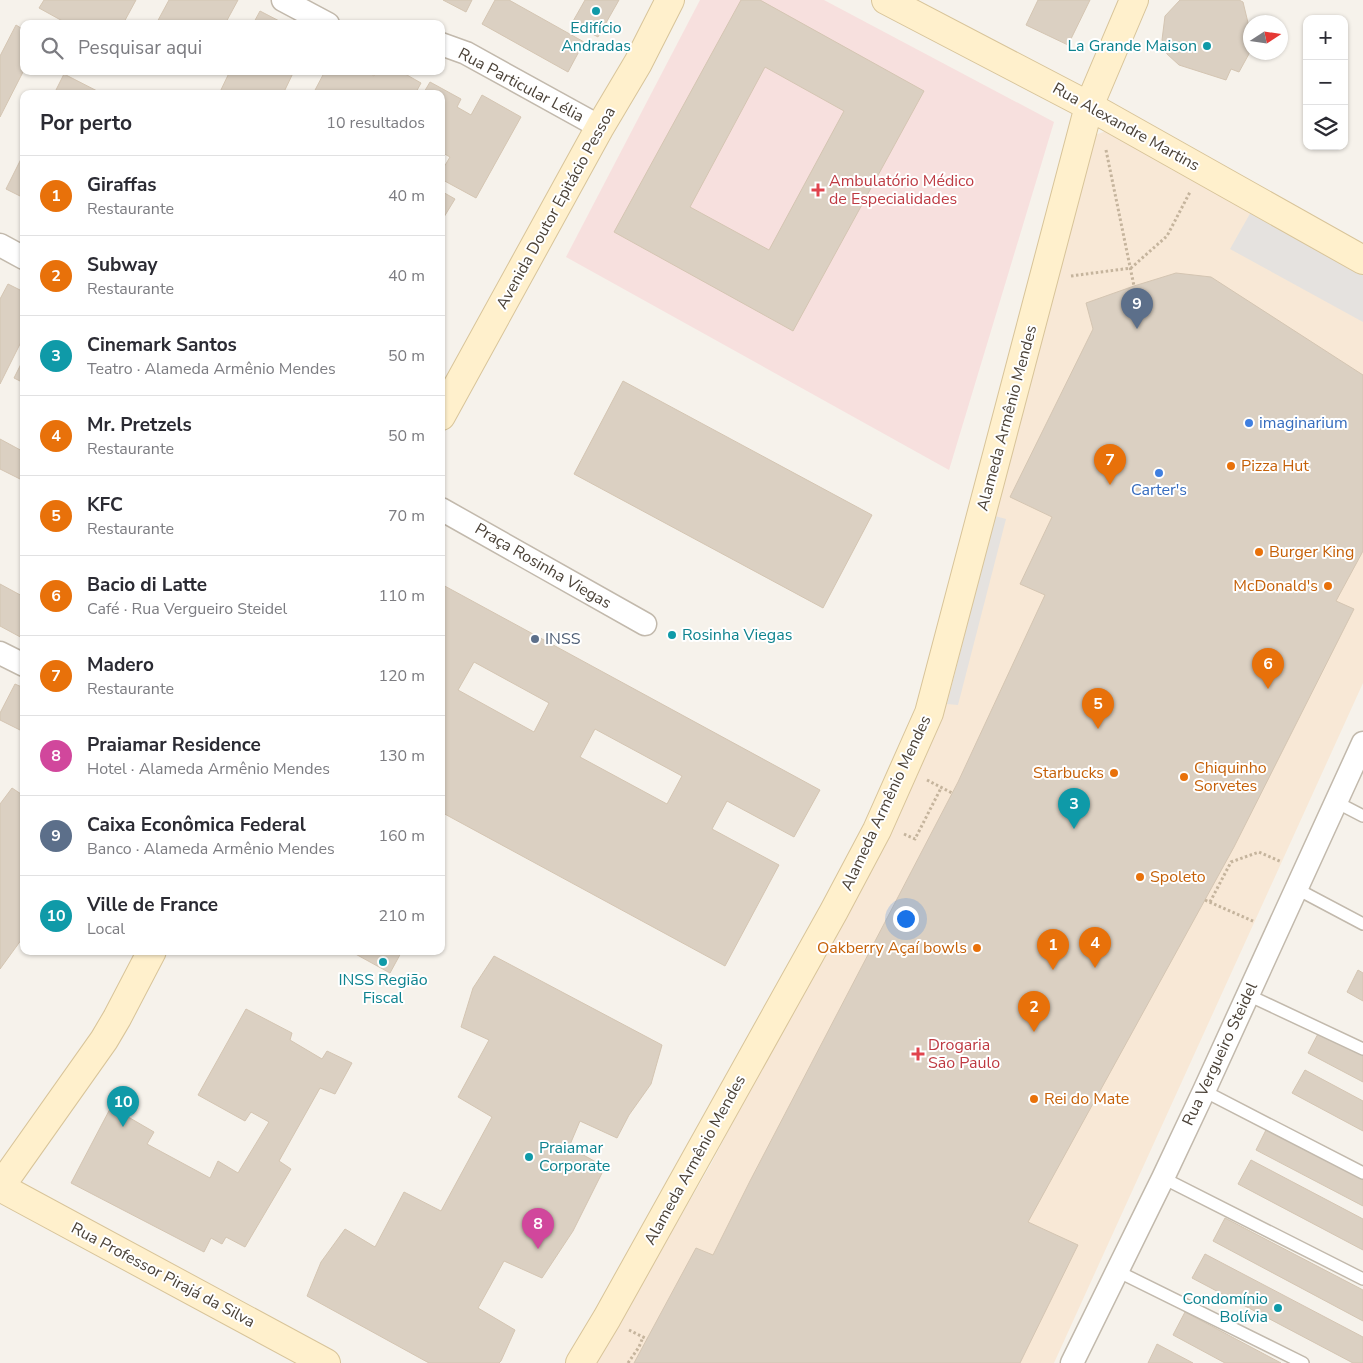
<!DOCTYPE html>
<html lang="pt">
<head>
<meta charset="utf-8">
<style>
	:root { --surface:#fff; --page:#f7f7f7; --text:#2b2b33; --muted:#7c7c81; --line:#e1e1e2; --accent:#0b8043 }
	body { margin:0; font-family:"Nunito Sans",sans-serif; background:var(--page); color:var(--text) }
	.controls { position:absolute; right:15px; top:15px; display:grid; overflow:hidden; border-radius:10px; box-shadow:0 1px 4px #0004 }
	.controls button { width:45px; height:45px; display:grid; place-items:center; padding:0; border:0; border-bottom:1px solid var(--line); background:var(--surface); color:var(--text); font:25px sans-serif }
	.compass { position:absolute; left:1243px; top:15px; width:45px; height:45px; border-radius:50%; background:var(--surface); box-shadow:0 1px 4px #0004; rotate:78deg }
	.you { position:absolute; left:905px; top:918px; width:18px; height:18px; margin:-12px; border:4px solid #fff; border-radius:50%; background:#1a73e8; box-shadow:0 0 0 8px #1a73e833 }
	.badge { display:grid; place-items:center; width:32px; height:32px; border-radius:50%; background:var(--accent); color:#fff; font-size:16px; font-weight:700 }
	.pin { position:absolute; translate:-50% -41px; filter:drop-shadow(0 1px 2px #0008) }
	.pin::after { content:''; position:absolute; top:26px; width:18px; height:15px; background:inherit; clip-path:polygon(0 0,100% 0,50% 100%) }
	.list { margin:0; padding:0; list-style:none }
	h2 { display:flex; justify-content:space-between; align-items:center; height:65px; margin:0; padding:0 20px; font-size:21px }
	h2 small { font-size:16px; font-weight:400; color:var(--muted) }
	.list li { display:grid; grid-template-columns:32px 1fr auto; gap:15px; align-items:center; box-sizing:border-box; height:80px; padding:0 20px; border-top:1px solid var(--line) }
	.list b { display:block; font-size:19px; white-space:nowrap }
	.list p { margin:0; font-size:16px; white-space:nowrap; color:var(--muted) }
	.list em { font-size:16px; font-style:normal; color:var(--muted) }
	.icon { flex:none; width:28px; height:28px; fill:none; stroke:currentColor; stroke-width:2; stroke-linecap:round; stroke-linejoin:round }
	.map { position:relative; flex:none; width:1363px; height:1363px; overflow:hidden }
	.search { position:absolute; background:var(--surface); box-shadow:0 1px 4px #0004; left:20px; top:20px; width:425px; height:55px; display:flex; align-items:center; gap:12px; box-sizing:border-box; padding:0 18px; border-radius:10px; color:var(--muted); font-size:19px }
	.panel { position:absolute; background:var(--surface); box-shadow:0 1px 4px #0004; left:20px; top:90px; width:425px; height:865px; border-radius:10px }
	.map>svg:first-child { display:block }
	.commercial { fill:#f8e8d6 }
	.medical { fill:#f7e0de }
	.parking { fill:#e5e2df }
	.building { fill:#dbd0c2; stroke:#d4c5b2; fill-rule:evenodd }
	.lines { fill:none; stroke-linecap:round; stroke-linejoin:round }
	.lane-casing { stroke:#c2b9ac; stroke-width:14 }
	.street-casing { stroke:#c2b9ac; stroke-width:25 }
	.secondary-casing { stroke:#d8c499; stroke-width:30 }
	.path { stroke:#c5b49d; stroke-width:3; stroke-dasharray:2.5 2.5; stroke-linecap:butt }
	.lane { stroke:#fff; stroke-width:11 }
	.street { stroke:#fff; stroke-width:22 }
	.secondary { stroke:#fff0cc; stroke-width:28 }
	.culture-dot { fill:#0f9aa8; stroke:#fff; stroke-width:2 }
	.health-dot { fill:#e0444e; stroke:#fff; stroke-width:2 }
	.shop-dot { fill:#3f7fe0; stroke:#fff; stroke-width:2 }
	.food-dot { fill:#e8710a; stroke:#fff; stroke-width:2 }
	.service-dot { fill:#5c6f8a; stroke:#fff; stroke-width:2 }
	.labels { text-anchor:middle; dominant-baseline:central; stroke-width:4; stroke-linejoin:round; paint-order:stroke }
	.culture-label { font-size:16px; fill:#0d838f; stroke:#fff }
	.street-label { font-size:16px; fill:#4b4238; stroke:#fff }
	.health-label { font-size:16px; fill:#be3a42; stroke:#fff; text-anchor:start }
	.shop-label { font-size:16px; fill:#366cbe; stroke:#fff; text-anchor:start }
	.food-label { font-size:16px; fill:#c56008; stroke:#fff; text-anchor:start }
	.service-label { font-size:16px; fill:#4e5e75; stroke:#fff; text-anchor:start }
</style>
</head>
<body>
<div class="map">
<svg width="1363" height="1363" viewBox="0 0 1363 1363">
	<rect width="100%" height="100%" fill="#f6f2eb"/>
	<path class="commercial" d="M1106,131L1363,263V683L1054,1363H594L636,1294L711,1164L756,1078L945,704L956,673L1089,150L1095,135Z"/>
	<path class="medical" d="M700,0H824L1054,122L949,470L566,257Z"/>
	<path class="parking" d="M1256,203L1363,265V322L1230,249Z
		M995,516L1006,519L958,705L947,704Z"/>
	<path class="building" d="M44,0H136L123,24H68L39,8Z
		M169,0H238L225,24H156Z
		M443,0H472L466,12Z
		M495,0H509L584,42L568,72L482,24Z
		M585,0H619L598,37L572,23Z
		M741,0H760L924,91L793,331L614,232ZM765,67L844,111L769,250L690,207Z
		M1038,0H1090L1068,45L1026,25Z
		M1180,0H1239L1243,2L1250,31V52L1239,72L1231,69L1226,80L1179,65L1167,54L1162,40L1165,16Z
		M260,11L285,24H253Z
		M16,25L24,30V70L0,117V56Z
		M230,71H294L283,94H219Z
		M325,71H366L374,76L377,71H400L421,83L415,94H313Z
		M64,74L103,94H54Z
		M430,82L461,99L457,107L471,115L482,95L521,117L476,198L441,179V172L450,157L441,152V94H423Z
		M23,155L24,156V198L6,189Z
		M441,191L455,199L444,217L441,216Z
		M1176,273L1211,277L1363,375V551L1336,601L1354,609L1234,847L1028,1222L1078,1245L1020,1363H634L696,1248L713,1255L750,1181L958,782L1045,595L1020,584L1052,517L1010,497L1093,329L1086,303L1134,286Z
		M8,284L24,292V336L0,384V299Z
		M24,358V383L14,378Z
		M623,381L872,515L823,608L574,474Z
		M0,439L24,452V481L0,469Z
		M0,584L24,597V639L0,626Z
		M441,584L820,790L794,837L727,801L712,829L779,865L725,966L441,812ZM474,662L549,703L534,732L458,690ZM595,729L682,776L667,804L580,757Z
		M15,684L24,688V732L0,720V713Z
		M12,788L24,796V936L0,969V804Z
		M350,951H402L390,973Z
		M494,956L662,1045L651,1084L629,1115L617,1138L580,1121L569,1147L605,1167L573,1231L542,1278L504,1261L478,1308L515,1330L501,1361L499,1363H429L307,1296L321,1262L345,1229L375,1247L404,1192L441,1211L492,1117L458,1097L489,1040L461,1027L473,988Z
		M1358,970L1363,973V1001L1347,992Z
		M246,1009L292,1033L290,1040L322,1059L327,1051L352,1063L335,1094L320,1088L279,1161L291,1169L245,1247L226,1237L222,1244L211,1238L204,1252L71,1183L111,1107L154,1132L147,1144L210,1178L218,1161L238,1173L269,1122L251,1112L245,1121L198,1095Z
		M1320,1030L1363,1052V1082L1308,1053Z
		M1305,1070L1363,1101V1131L1292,1093Z
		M1268,1126L1363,1177V1206L1256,1150Z
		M1251,1160L1363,1219V1250L1238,1184Z
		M1225,1218L1363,1290V1321L1213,1241Z
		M1205,1254L1363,1337V1363H1353L1192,1278Z
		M1185,1312L1281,1363H1225L1173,1335Z
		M1157,1344L1193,1363H1148Z"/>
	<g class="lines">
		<g class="lane-casing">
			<path id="lane" d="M1336,802L1363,816
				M1297,889L1363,924
				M1248,995L1363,1049
				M1204,1091L1363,1173
				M1163,1178L1363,1279
				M1117,1271L1303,1363"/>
		</g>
		<g class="street-casing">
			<path id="street" d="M283,0L328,24
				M441,44L466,53L600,127
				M0,245L24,258
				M441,509L645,624
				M0,653L24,665
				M1072,1363L1163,1178L1204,1091L1363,743"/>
		</g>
		<g class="secondary-casing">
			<path id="secondary" d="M886,0L1089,106L1363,260
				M441,416L600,127L638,63L670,0
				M0,1187L326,1363
				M0,1187L104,1040L117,1018L152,951
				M580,1363L607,1318L834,911L877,830L929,713L1089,106L1134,0"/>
		</g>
		<path class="path" d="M1106,150L1134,286
			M1071,276L1131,268L1167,236L1190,192
			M927,780L952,793
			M904,834L915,839L941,788
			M1205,900L1255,922
			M1210,902L1231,862L1259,852L1282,862
			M629,1330L647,1339
			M628,1363L639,1347L643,1337"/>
		<use href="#lane" class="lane"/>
		<use href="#street" class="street"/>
		<use href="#secondary" class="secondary"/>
	</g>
	<g class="culture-dot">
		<circle cx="596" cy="11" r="5"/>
		<circle cx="1207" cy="46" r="5"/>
		<circle cx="672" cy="635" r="5"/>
		<circle cx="383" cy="962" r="5"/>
		<circle cx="529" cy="1157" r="5"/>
		<circle cx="1278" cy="1308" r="5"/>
	</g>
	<g class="health-dot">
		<path d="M815.5 182.5h5v5h5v5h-5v5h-5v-5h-5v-5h5z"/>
		<path d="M915.5 1046.5h5v5h5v5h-5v5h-5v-5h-5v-5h5z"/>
	</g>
	<g class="shop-dot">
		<circle cx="1249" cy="423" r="5"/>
		<circle cx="1159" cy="473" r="5"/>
	</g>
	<g class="food-dot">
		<circle cx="1231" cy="466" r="5"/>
		<circle cx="1259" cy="552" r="5"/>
		<circle cx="1328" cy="586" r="5"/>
		<circle cx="1114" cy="773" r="5"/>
		<circle cx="1184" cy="777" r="5"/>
		<circle cx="1140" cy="877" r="5"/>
		<circle cx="977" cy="948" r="5"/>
		<circle cx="1034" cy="1099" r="5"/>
	</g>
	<circle class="service-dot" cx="535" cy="639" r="5"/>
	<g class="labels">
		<g class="culture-label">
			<text x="596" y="28">Edifício<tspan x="596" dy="18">Andradas</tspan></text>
			<text x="1197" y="46" text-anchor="end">La Grande Maison</text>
			<text x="682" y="635" text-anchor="start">Rosinha Viegas</text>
			<text x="383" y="980">INSS Região<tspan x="383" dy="18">Fiscal</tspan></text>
			<text x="539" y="1148" text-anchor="start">Praiamar<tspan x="539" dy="18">Corporate</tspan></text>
			<text x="1268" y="1299" text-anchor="end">Condomínio<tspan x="1268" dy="18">Bolívia</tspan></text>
		</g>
		<g class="street-label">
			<text transform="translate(521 85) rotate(28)">Rua Particular Lélia</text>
			<text transform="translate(1126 127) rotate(29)">Rua Alexandre Martins</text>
			<text transform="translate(556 208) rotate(-61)">Avenida Doutor Epitácio Pessoa</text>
			<text transform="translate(1007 418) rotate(-75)">Alameda Armênio Mendes</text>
			<text transform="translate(543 566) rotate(30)">Praça Rosinha Viegas</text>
			<text transform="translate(886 803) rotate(-65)">Alameda Armênio Mendes</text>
			<text transform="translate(1220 1054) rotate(-65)">Rua Vergueiro Steidel</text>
			<text transform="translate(695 1160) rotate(-61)">Alameda Armênio Mendes</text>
			<text transform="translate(163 1275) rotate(28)">Rua Professor Pirajá da Silva</text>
		</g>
		<g class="health-label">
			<text x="829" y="181">Ambulatório Médico<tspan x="829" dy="18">de Especialidades</tspan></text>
			<text x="928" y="1045">Drogaria<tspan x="928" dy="18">São Paulo</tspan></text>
		</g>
		<g class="shop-label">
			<text x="1259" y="423">imaginarium</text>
			<text x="1159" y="490" text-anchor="middle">Carter's</text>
		</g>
		<g class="food-label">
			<text x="1241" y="466">Pizza Hut</text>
			<text x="1269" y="552">Burger King</text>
			<text x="1318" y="586" text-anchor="end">McDonald's</text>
			<text x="1194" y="768">Chiquinho<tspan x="1194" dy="18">Sorvetes</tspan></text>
			<text x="1104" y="773" text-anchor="end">Starbucks</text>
			<text x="1150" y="877">Spoleto</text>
			<text x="967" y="948" text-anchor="end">Oakberry Açaí bowls</text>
			<text x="1044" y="1099">Rei do Mate</text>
		</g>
		<g class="service-label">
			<text x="545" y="639">INSS</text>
		</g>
	</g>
</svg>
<div class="controls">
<button>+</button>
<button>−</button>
<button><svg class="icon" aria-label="layers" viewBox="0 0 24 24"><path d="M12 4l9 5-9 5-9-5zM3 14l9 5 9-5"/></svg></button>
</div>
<svg class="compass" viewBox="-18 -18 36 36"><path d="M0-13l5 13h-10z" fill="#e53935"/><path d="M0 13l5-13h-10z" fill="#7c7c81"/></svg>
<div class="you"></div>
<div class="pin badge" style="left:1053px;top:970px;background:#e8710a">1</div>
<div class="pin badge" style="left:1034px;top:1032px;background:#e8710a">2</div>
<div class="pin badge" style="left:1074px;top:829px;background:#0f9aa8">3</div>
<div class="pin badge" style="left:1095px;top:968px;background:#e8710a">4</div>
<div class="pin badge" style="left:1098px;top:729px;background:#e8710a">5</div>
<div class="pin badge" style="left:1268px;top:689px;background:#e8710a">6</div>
<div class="pin badge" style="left:1110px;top:485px;background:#e8710a">7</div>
<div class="pin badge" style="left:538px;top:1249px;background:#d1479c">8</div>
<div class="pin badge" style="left:1137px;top:329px;background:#5c6f8a">9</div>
<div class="pin badge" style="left:123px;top:1127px;background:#0f9aa8">10</div>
<div class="search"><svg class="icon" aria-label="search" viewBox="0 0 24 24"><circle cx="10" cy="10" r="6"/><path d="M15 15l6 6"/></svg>Pesquisar aqui</div>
<section class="panel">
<h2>Por perto<small>10 resultados</small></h2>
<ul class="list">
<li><span class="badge" style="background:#e8710a">1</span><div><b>Giraffas</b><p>Restaurante</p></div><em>40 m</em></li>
<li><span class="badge" style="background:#e8710a">2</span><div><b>Subway</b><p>Restaurante</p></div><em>40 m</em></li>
<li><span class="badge" style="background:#0f9aa8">3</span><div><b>Cinemark Santos</b><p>Teatro · Alameda Armênio Mendes</p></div><em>50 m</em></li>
<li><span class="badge" style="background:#e8710a">4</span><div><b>Mr. Pretzels</b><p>Restaurante</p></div><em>50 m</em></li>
<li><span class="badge" style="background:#e8710a">5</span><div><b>KFC</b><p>Restaurante</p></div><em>70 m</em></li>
<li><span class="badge" style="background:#e8710a">6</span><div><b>Bacio di Latte</b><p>Café · Rua Vergueiro Steidel</p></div><em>110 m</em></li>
<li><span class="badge" style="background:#e8710a">7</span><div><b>Madero</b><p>Restaurante</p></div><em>120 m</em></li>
<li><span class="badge" style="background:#d1479c">8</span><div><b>Praiamar Residence</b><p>Hotel · Alameda Armênio Mendes</p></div><em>130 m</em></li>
<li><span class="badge" style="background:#5c6f8a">9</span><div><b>Caixa Econômica Federal</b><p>Banco · Alameda Armênio Mendes</p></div><em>160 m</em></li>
<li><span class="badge" style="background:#0f9aa8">10</span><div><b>Ville de France</b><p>Local</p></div><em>210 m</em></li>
</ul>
</section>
</div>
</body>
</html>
